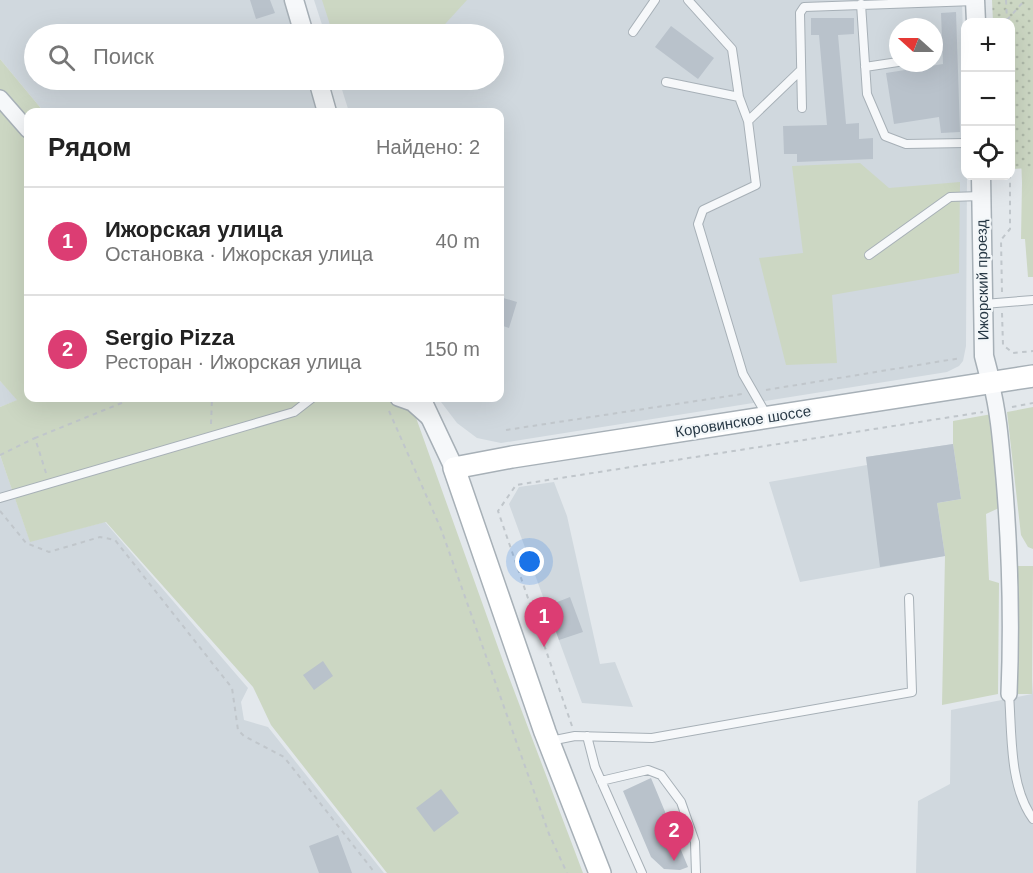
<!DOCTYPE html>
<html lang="ru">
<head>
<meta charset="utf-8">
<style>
	:root { --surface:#fff; --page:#f6f6f6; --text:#222; --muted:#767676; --line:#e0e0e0; --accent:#dc3d73 }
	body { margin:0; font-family:Arial,sans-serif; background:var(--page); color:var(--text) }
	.controls { position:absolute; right:18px; top:18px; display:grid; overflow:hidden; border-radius:12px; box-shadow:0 6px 24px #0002 }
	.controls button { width:54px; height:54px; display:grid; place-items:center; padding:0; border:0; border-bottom:2px solid var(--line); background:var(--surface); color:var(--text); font:30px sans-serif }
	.compass { position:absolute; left:889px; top:18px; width:54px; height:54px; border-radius:50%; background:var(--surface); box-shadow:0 6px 24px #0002; rotate:291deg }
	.you { position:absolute; left:530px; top:562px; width:21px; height:21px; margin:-15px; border:4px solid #fff; border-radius:50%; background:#1a73e8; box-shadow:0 0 0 9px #1a73e833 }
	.badge { display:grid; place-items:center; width:39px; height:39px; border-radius:50%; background:var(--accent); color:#fff; font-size:20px; font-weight:700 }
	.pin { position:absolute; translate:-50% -50px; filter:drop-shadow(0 2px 3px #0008) }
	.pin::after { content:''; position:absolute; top:32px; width:21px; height:18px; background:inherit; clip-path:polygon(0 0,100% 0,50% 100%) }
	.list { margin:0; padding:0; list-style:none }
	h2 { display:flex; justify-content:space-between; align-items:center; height:78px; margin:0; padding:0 24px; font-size:26px }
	h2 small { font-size:20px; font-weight:400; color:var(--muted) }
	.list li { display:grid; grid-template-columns:39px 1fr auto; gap:18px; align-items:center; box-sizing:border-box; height:108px; padding:0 24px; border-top:2px solid var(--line) }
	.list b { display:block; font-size:22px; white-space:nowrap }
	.list p { margin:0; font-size:20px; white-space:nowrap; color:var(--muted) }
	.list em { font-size:20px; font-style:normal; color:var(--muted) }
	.icon { flex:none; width:33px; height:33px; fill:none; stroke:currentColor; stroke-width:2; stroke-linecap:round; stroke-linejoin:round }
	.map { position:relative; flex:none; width:1033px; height:873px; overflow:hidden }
	.search { position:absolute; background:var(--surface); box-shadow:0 6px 24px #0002; left:24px; top:24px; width:480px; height:66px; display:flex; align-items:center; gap:15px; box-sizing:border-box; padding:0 21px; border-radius:33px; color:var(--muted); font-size:22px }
	.panel { position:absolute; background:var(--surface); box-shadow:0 6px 24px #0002; left:24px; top:108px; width:480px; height:294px; border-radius:12px }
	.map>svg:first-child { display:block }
	.built { fill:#d0d8de; fill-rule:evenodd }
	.grass { fill:#ccd7c3 }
	.park { fill:url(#park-dots) }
	.building { fill:#b9c2cb }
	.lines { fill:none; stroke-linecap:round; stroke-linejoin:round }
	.service-casing { stroke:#a7b0b7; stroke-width:10 }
	.minor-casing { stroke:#a7b0b7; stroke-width:18 }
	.tertiary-casing { stroke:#a7b0b7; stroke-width:21 }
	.secondary-casing { stroke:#a7b0b7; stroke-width:24 }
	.path { stroke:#c0c6cb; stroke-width:2; stroke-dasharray:4.5 4.5; stroke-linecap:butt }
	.service { stroke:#f6f8fa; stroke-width:8 }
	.minor { stroke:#f6f8fa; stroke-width:15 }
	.tertiary { stroke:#f6f8fa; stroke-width:18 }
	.secondary { stroke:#fff; stroke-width:21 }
	.labels { text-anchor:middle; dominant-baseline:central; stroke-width:4.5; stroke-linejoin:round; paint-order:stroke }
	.street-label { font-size:15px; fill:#283946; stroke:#f3f7f9 }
</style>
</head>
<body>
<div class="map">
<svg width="1033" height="873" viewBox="0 0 1033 873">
	<defs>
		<pattern id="park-dots" width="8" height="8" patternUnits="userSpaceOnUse" patternTransform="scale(1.5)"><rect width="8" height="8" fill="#ccd7c3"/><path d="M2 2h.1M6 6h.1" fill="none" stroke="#afb9a9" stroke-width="1.8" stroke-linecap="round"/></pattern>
	</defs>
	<rect width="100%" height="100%" fill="#e3e8ec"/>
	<path class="built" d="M0,0H287L296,34H34V80H308L317,112H44L0,59Z
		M314,0H962L967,176L966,346L963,361L959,366L947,372L501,443L477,438L457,423L438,398H500V112H349L339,80H494V34H325ZM898,27H934V63H898Z
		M0,381L18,400L0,407Z
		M953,444L961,499L937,503L945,556L800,582L769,482L867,465L866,457Z
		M0,455L30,541L105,522L248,688L241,702L244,720L268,727L384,873H0Z
		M554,482L567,516L600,664L615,662L633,707L582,703L509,504L519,487Z
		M1033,679V873H916L918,801L950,784L951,710L1032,694Z"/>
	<path class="grass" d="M322,0H467L436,34H333Z
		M1033,0V277H1028L1025,239H1021L1022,183L1016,17Z
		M0,59L44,112H28V398H409L504,664L583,873H387L271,725L253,687L106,522L30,542L0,455V407L17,400L0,381Z
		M860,163L889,188L960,182L959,273L832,295L837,363L786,365L759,258L803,253L792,166Z
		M1033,407V549L1028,547L1021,535L1007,412Z
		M992,414L999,508L986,514L989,580L999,583L998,694L942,705L945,556L937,503L961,499L953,444V421Z
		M1018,566H1033L1032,694H1013Z"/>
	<path class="park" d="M992,0H1033V168L1011,169L1010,22H993Z"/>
	<path class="building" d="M250,0H270L275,13L256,19Z
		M956,12L960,132L941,133L939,117L894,124L886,73L943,64L941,13Z
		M811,18H854V34L838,35L846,124L859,123V139L873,138V159L797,162V154H784L783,126L827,125L819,35H811Z
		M671,26L714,58L698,79L655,47Z
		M500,297L517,302L509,328L500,325Z
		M953,444L961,499L937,503L945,556L880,567L866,457Z
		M570,597L583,632L559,640L547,606Z
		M323,661L333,676L314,690L303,675Z
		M651,778L688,867L680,870L664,869L651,857L623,791Z
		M441,789L459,813L434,832L416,808Z
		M338,835L352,873H319L309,846Z"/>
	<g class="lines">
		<g class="service-casing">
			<path id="service" d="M688,0L732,49L739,97
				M861,4L867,94L885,136L906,144L966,143
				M633,32L655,0
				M865,67L898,62
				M666,82L739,97L748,121
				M802,108L800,13L804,7L975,1
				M869,255L950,197L981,196
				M984,304L1033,300
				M766,414L743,374L698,224L703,210L756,185L748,121L801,70
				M0,498L294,412L312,398
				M1009,694C1012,733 1009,786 1033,819
				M587,736L595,767L642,873
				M550,741L575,736L652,738L912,692L909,598
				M601,781L648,770L661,775L681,802L695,842L696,873"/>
		</g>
		<g class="minor-casing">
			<path id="minor" d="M0,98L28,130
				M991,383C999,414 1001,446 1004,478C1010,550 1012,622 1009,694
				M398,398L412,403L430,419"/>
		</g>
		<g class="tertiary-casing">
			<path id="tertiary" d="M294,0L304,34
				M975,0L976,22
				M318,80L327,112
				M981,176L984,356L991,383
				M421,398L454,468"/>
		</g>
		<g class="secondary-casing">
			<path id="secondary" d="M600,873L545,732L454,468L512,457L1033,376"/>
		</g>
		<path class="path" d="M1006,0L1007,22
			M1007,20L1025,0
			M1002,292L1001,240L1010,229V133
			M1002,313L1003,345L1013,353L1033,351
			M766,390L961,358
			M1012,407L1033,403
			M389,411L441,529L549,834L567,873
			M211,424L212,398
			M506,430L742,394
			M0,455L35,438
			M46,473L35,438L134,398
			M0,511L26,543L49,552L100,537L115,540L232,688L238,730L244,736L284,757L375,873
			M572,726L498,511L516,485L983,412"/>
		<use href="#service" class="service"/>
		<use href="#minor" class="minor"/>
		<use href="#tertiary" class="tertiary"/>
		<use href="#secondary" class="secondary"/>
	</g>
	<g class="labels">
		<g class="street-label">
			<text transform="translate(982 280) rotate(-91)">Ижорский проезд</text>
			<text transform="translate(743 421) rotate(-9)">Коровинское шоссе</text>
		</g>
	</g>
</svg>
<div class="controls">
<button>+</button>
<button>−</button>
<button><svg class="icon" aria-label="locate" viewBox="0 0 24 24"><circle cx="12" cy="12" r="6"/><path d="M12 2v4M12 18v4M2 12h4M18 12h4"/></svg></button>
</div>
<svg class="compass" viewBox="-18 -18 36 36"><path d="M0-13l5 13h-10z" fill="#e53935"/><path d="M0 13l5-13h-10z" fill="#767676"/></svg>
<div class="you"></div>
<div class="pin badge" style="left:544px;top:647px">1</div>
<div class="pin badge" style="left:674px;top:861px">2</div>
<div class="search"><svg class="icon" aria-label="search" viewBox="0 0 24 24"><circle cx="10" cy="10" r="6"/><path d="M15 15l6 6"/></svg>Поиск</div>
<section class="panel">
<h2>Рядом<small>Найдено: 2</small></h2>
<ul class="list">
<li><span class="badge">1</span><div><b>Ижорская улица</b><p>Остановка · Ижорская улица</p></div><em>40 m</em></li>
<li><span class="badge">2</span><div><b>Sergio Pizza</b><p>Ресторан · Ижорская улица</p></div><em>150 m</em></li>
</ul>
</section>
</div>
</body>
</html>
